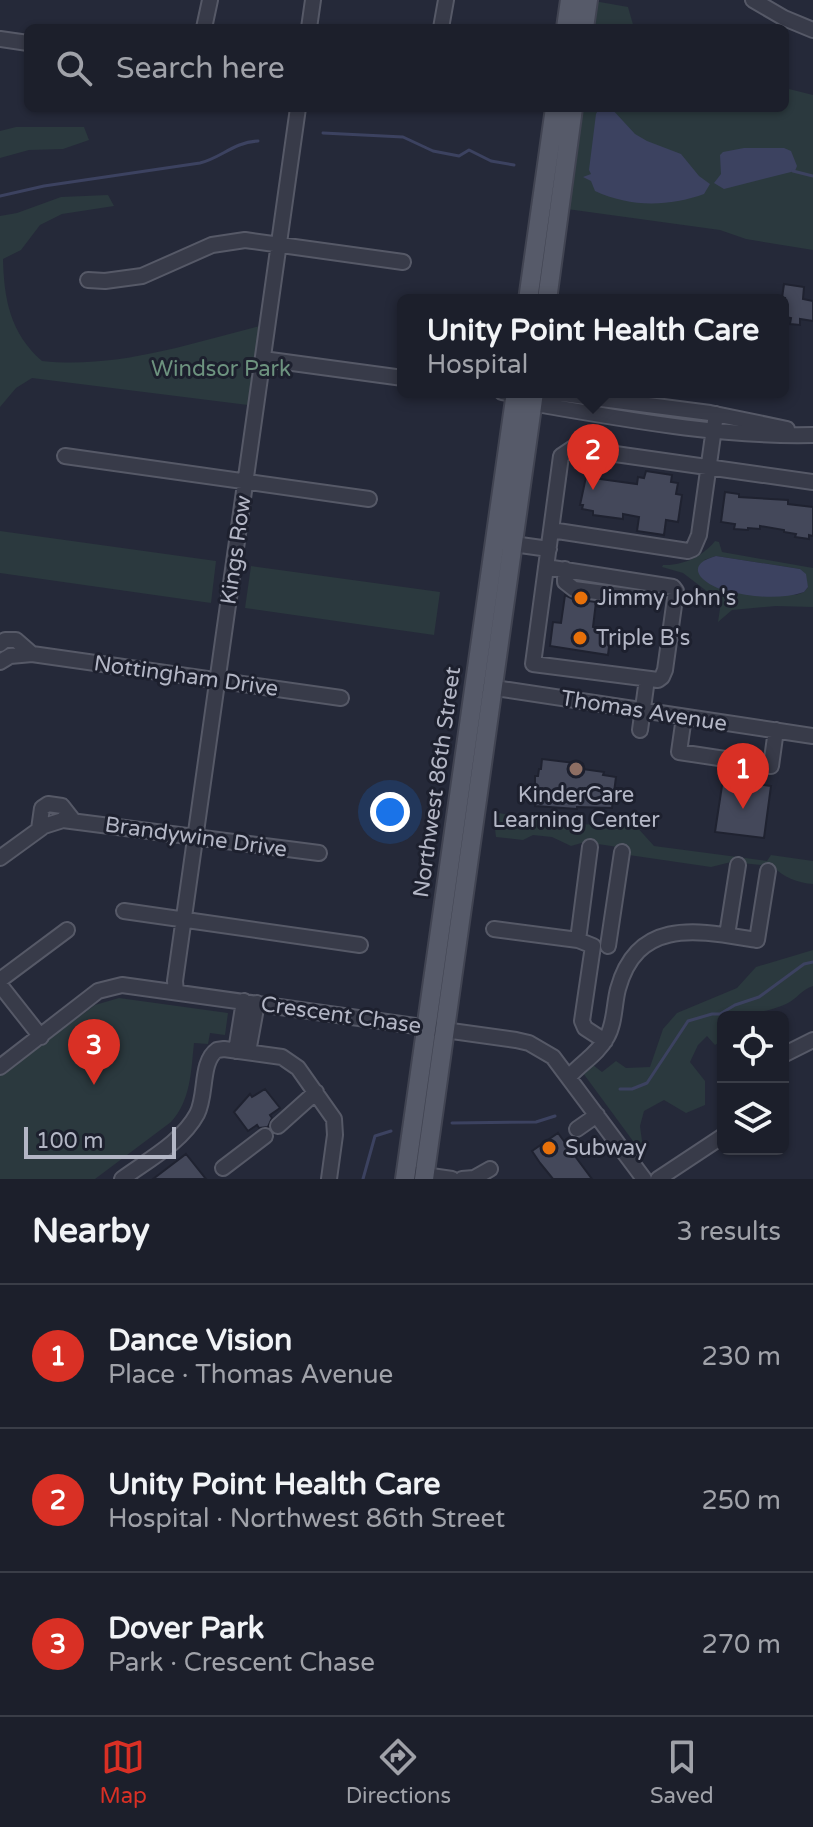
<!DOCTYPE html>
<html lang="en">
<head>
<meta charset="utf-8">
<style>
	:root { --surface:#1c1f2b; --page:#252733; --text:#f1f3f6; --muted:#a0a2a9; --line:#3a3d47; --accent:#d93025 }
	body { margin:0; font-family:"Varela Round",sans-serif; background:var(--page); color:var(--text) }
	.controls { position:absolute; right:24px; bottom:24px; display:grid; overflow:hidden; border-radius:12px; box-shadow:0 2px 6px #0004 }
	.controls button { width:72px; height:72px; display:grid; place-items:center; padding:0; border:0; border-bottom:2px solid var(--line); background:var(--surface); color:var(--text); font:40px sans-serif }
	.scale { position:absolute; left:24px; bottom:20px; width:152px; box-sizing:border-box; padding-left:8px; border:4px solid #b3b6c5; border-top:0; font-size:22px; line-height:28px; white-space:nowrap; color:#b3b6c5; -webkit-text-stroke:6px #1d202e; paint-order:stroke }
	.you { position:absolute; left:390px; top:812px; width:28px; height:28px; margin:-20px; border:6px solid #fff; border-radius:50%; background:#1a73e8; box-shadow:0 0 0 12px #1a73e833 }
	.badge { display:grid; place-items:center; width:52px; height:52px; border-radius:50%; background:var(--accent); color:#fff; font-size:26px; font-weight:700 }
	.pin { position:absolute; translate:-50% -66px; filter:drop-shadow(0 2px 4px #0008) }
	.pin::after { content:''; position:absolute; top:42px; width:28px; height:24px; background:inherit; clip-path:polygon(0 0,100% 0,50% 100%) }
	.popup { position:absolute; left:397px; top:294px; width:392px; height:104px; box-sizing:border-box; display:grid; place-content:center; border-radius:12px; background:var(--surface); filter:drop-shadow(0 2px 6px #0005); font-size:26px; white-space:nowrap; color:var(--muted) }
	.popup b { font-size:30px; color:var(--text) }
	.popup::after { content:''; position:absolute; left:50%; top:100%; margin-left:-16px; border:16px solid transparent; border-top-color:var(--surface) }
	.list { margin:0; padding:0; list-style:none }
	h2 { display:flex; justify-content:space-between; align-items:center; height:104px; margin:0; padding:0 32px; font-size:34px }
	h2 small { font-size:26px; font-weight:400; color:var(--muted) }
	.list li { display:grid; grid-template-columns:52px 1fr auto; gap:24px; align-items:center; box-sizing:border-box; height:144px; padding:0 32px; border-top:2px solid var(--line) }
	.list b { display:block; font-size:30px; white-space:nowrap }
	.list p { margin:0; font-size:26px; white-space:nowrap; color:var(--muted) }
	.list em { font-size:26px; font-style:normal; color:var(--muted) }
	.icon { flex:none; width:44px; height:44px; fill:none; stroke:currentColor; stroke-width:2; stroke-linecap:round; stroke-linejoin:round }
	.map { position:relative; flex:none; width:813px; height:1179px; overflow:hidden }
	.search { position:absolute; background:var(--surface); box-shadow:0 2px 6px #0004; left:24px; right:24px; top:24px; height:88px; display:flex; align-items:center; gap:20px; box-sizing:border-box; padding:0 28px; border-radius:12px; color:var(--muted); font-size:30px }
	.sheet { height:536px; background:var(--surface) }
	nav { display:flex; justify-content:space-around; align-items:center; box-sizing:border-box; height:112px; border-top:2px solid var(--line); background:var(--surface); font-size:22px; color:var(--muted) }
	nav a { display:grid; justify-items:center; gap:4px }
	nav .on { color:var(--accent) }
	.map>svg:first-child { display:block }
	.green { fill:#2b393e; fill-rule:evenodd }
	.water { fill:#3c4260 }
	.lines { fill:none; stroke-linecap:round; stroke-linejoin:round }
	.stream { stroke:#3c4260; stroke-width:3 }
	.building { fill:#44485a; stroke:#1f2230; stroke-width:2 }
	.minor-casing { stroke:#565967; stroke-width:18 }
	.major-casing { stroke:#414452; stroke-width:22 }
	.minor { stroke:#383b49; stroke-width:14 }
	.major { stroke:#565a69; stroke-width:18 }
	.food-dot { fill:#e8710a; stroke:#1d202e; stroke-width:3 }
	.education-dot { fill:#8d6e63; stroke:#1d202e; stroke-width:3 }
	.labels { text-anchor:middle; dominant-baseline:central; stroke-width:6; stroke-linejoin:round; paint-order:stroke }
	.park-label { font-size:22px; fill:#6d937f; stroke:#1d202e }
	.street-label { font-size:22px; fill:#b3b6c5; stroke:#1d202e }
	.poi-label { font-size:22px; fill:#b3b6c5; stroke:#1d202e; text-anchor:start }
</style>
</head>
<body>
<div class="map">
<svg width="813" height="1179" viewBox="0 0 813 1179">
	<rect width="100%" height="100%" fill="#252939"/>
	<path class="green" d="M594,1L628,7L634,28H591Z
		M785,88L813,95V250L746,239L720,230L567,209L580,108H785Z
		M16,127H84L89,140L63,149L29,150L0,158V131Z
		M108,195L114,206L62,214L40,225L21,250L3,259C4,299 10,333 42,361C116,369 189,344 260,326L248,405L32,378L16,388L0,407V216L17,213L61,197Z
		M0,531L216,561L211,603L0,573Z
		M715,541L719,542L722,552L813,568V607L776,606L732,610L718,622L721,602L683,573L662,567L663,565C683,566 703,556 715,541ZM716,556L800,569L808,587L804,592L796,595L704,560Z
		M251,566L440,592L434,635L245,608Z
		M499,813L559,824L635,825L654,846L767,861L771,855L813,861V884C798,883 782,877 773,866L731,862L711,867L629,855L624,848L585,842L571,846L552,837L533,835L523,840L496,837L494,821Z
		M813,950V986C802,989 797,999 786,1004C772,1011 738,1017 723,1017V1040L715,1045L707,1036L698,1045L690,1062L705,1081V1105L686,1113L664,1100L644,1111L640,1126L644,1156L583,1073L593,1065L602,1072L616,1061L626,1068L650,1067L663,1029L677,1013L737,988L756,967Z
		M119,998L228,1013L225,1035L210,1033L208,1044L194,1043C191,1071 191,1100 171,1122L95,1179H0V1076L95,1005Z"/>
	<path class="water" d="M599,108H611L635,134L647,141L681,154L699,176L710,184L704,194C668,207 629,207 595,191L591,181L583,177L591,174L589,170L596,114Z
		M744,148H784L791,151L797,166L795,171L724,189L714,183L721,174L720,155L723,152Z
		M716,556L800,569L806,574L808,587L804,592C781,600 751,597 728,591C705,586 680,566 716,556Z"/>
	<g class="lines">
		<path class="stream" d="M323,133L403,137L433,151L459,156L469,150L491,161L514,165
			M793,171L813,176
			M0,196L44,186L200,163C221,158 234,142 258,141
			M620,1089H632L647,1083L688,1021L712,1014H720L735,1005L759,997L804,964L813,962
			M452,1123L536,1122L555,1116
			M363,1179L375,1136L391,1131"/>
	</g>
	<path class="building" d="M784,284L804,287L803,299L813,301V321L800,319V325L790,324L791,318L785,317L787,306L784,305L785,298H782Z
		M646,471L672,475L671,482L678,483L676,494L682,495L678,522L666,520L664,535L637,531L639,517L623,514V519L593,515V511L582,509L583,505H580L586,477L637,484L638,477L644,478Z
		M725,492L739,494V497L788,500V504L813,507V536L809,535V539L795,537L796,534L784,532V530L760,526V529L748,528V530L734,529L735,524L721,522Z
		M565,595L573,599L596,602L593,627L611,630L608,655L550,646L553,622L561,623Z
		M542,759L583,764L582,769L604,772L603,775L616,777L612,808L577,807V809L535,806V776H538L539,769H541Z
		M723,779L771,786L764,838L715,832Z
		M265,1089L280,1108L270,1115L272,1118L268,1127L259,1128L257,1125L248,1131L234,1112L250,1094L252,1097Z
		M558,1133L566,1144L592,1179H553L540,1163L532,1151Z
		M186,1154L206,1179H153Z"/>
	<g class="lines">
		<g class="minor-casing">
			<path id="minor" d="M753,0L784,18L813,30
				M204,28L210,0
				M309,28L313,0
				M441,28L446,0
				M0,39L28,43
				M88,280L105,281L142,276L212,245L245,240L403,262
				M263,359L403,378
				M502,392C517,394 528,402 542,405C630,420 722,437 812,435
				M547,392L710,413L787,429
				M65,456L369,499
				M551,530L688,551L693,549L699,535L716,414
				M513,544L549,549
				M546,567L673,587L676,591L665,670L662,677L658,680L533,664L561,456L573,448L813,482
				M565,569V582L574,589L635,597
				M0,644L5,640H16L32,654
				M0,662L10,656L32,654L341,698
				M482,686L813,736
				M684,717L679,752L771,766L776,730
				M640,730L647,679
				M39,829L42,808L48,804L62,806L73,820
				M0,858L44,826L63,820L319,853
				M124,911L360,945
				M494,929L578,940L593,946L582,1021L585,1028L605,1041
				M727,935L738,865
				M578,940L590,847
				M608,946L622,852
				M0,980L67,930
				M0,985L41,1037
				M176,992L175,981L298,108
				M236,1051L244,1001
				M248,1052L257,1003
				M783,1055L813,1040
				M0,1067L98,991L122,985L516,1040L529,1043L553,1057L644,1179
				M569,1077C581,1063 598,1054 607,1037C615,1023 614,1004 618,989C638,916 700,931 757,940L768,871
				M278,1126L316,1092
				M577,1129L597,1115
				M223,1168L265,1136
				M417,1174L452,1179
				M122,1179C148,1160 182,1142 197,1114C207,1095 200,1062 217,1050L224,1049L282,1057L298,1068L334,1119L335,1135L329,1179
				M462,1179L474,1178L490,1169
				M658,1179L723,1136"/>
		</g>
		<g class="major-casing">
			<path id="major" d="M566,28L570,0
				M584,28L588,0
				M528,300L555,108
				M547,300L573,108
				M405,1179L516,392
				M424,1179L534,392"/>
		</g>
		<use href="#minor" class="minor"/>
		<use href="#major" class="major"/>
	</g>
	<g class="food-dot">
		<circle cx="581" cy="598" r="8"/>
		<circle cx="580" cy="638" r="8"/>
		<circle cx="549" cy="1148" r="8"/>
	</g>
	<circle class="education-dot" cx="576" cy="769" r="8"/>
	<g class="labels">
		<g class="park-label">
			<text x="221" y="369">Windsor Park</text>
		</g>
		<g class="street-label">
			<text transform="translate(236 550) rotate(-82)">Kings Row</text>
			<text transform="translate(186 676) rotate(8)">Nottingham Drive</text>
			<text transform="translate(644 711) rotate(9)">Thomas Avenue</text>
			<text transform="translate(437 782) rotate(-82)">Northwest 86th Street</text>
			<text transform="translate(196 837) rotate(8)">Brandywine Drive</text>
			<text transform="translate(341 1015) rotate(8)">Crescent Chase</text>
		</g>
		<g class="poi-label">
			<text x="597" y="598">Jimmy John's</text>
			<text x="596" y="638">Triple B's</text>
			<text x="576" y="795" text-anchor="middle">KinderCare<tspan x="576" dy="25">Learning Center</tspan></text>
			<text x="565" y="1148">Subway</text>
		</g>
	</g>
</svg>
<div class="controls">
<button><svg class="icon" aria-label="locate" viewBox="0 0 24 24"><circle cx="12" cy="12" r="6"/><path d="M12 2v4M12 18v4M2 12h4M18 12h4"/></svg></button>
<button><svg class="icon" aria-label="layers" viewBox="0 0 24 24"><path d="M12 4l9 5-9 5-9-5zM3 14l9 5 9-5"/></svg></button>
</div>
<div class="scale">100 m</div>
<div class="you"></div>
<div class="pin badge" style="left:743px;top:809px">1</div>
<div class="pin badge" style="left:593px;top:490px">2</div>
<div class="popup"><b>Unity Point Health Care</b>Hospital</div>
<div class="pin badge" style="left:94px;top:1085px">3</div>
<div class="search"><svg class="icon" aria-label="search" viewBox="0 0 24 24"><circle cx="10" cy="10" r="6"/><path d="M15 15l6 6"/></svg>Search here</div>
</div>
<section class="sheet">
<h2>Nearby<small>3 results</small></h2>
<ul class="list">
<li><span class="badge">1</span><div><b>Dance Vision</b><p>Place · Thomas Avenue</p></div><em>230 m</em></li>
<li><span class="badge">2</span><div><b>Unity Point Health Care</b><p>Hospital · Northwest 86th Street</p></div><em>250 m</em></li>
<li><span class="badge">3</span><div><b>Dover Park</b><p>Park · Crescent Chase</p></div><em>270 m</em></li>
</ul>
</section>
<nav>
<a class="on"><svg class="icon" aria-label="map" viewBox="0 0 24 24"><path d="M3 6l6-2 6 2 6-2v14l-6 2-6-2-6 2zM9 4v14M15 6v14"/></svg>Map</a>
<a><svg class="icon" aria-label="directions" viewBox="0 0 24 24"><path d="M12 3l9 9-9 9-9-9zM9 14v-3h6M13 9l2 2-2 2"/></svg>Directions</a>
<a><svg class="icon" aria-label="saved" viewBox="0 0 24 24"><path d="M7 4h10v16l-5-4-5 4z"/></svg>Saved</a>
</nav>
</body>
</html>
